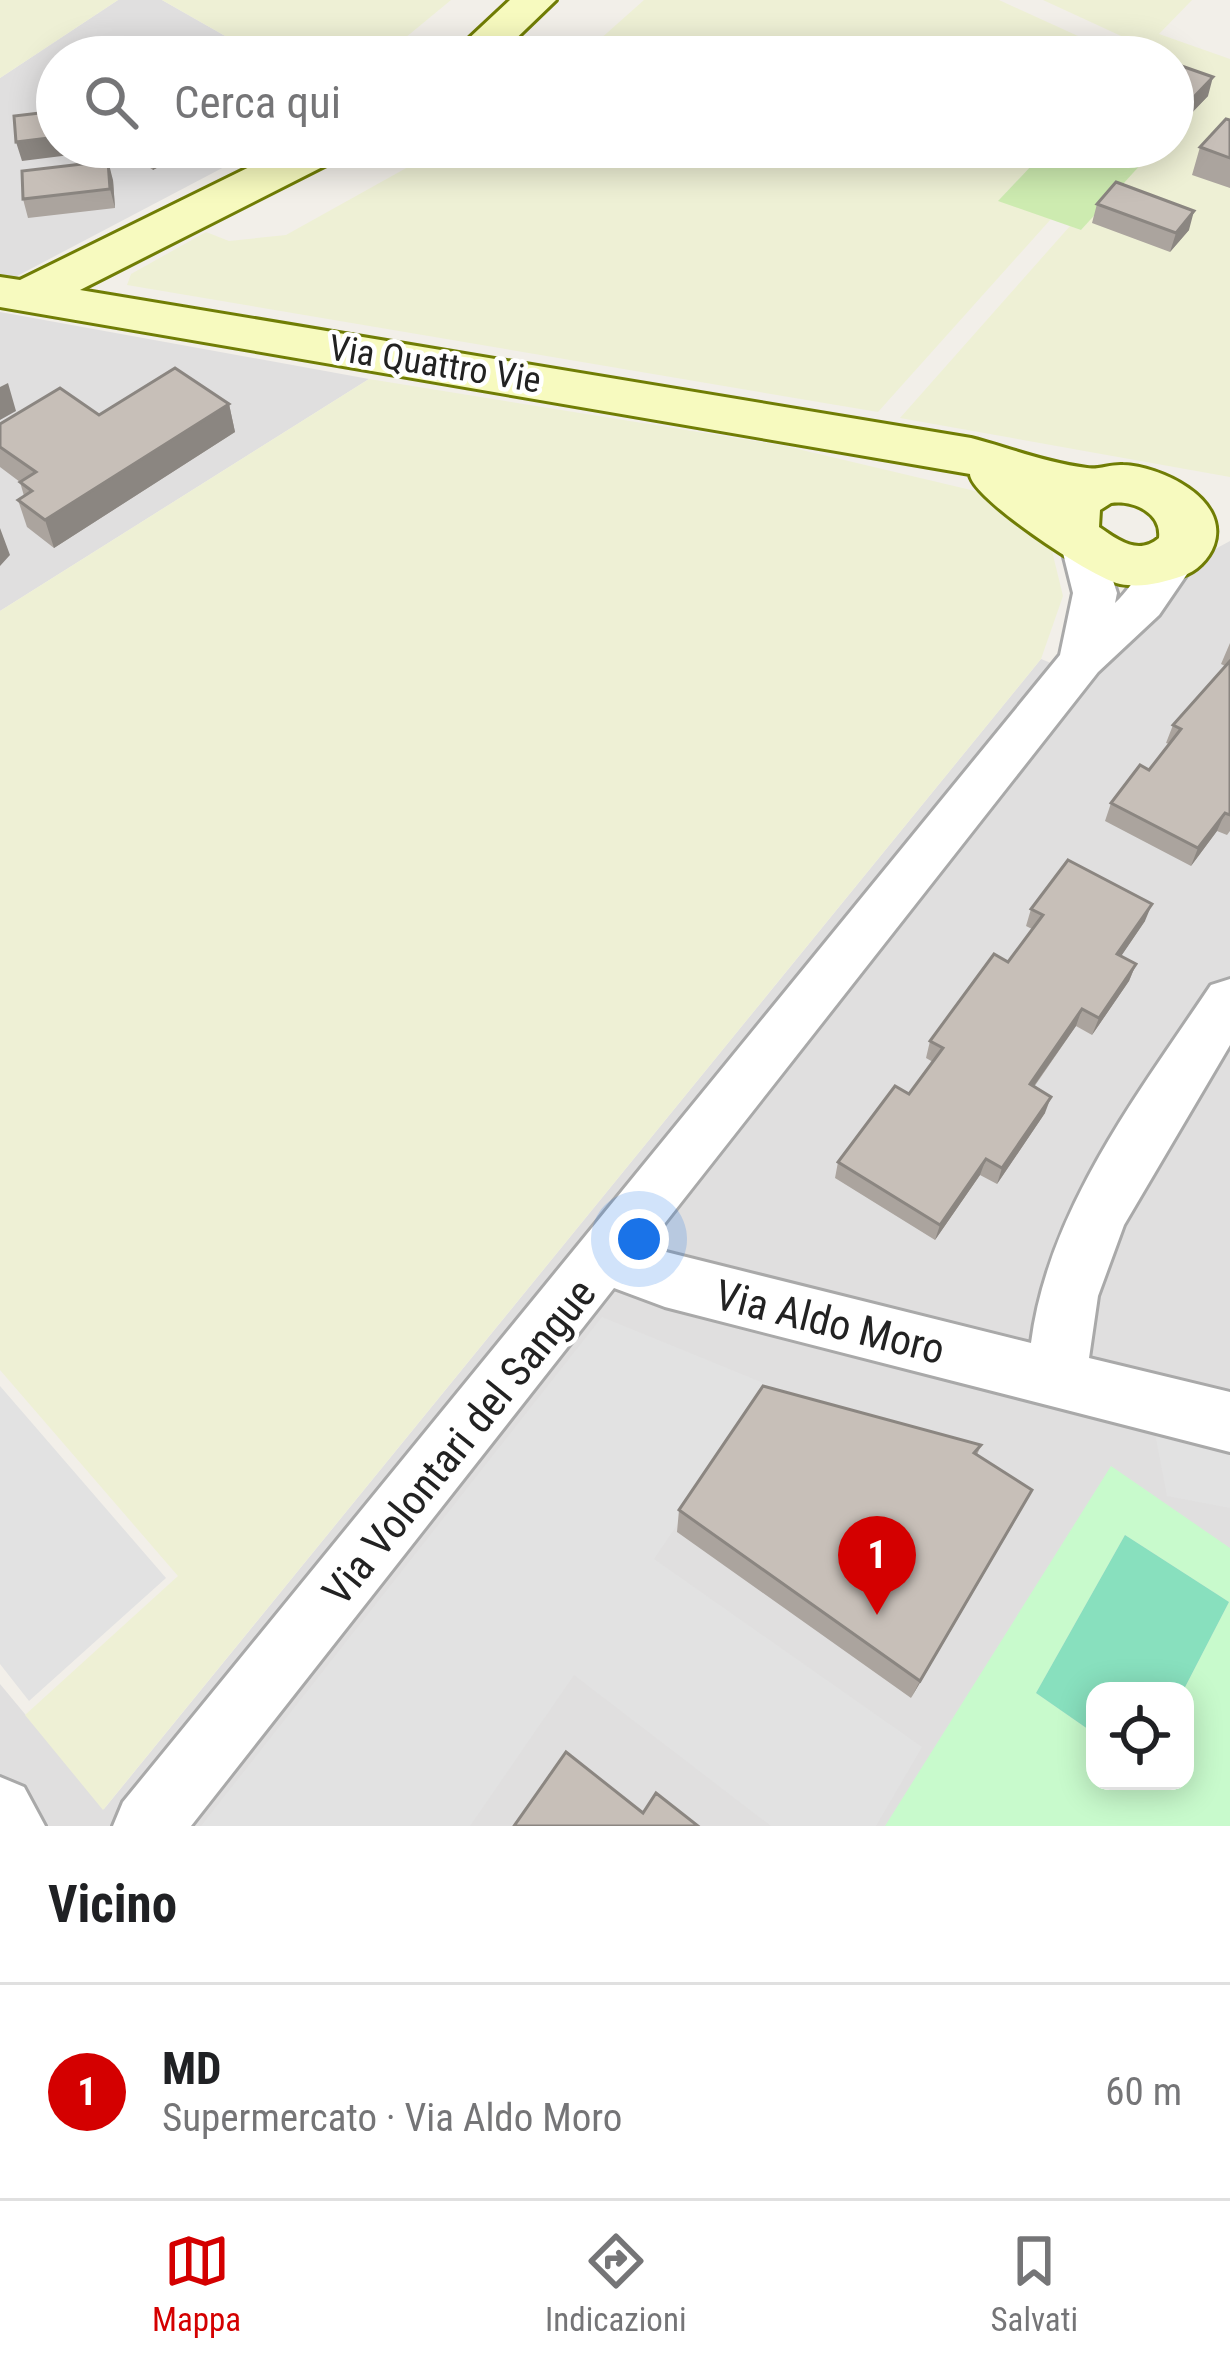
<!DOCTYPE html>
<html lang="it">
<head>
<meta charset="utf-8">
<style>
	:root { --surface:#fff; --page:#f2f2f2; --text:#202124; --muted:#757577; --line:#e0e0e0; --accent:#d40000 }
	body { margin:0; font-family:"Roboto Condensed",sans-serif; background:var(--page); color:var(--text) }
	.controls { position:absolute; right:36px; bottom:36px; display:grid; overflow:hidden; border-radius:24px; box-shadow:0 6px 30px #0003 }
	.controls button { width:108px; height:108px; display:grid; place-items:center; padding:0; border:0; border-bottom:3px solid var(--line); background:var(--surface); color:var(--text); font:60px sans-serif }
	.you { position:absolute; left:639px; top:1239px; width:42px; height:42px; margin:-30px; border:9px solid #fff; border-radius:50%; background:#1a73e8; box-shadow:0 0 0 18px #1a73e833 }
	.badge { display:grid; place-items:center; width:78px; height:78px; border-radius:50%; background:var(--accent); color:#fff; font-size:39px; font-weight:700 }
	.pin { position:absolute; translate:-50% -99px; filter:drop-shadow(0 3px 6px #0008) }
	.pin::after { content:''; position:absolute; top:63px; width:42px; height:36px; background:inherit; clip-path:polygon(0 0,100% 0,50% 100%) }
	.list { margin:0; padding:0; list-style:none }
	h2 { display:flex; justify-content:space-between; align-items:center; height:156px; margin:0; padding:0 48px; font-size:51px }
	h2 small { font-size:39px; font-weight:400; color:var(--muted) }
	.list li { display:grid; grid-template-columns:78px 1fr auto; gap:36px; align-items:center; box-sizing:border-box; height:216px; padding:0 48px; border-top:3px solid var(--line) }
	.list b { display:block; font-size:45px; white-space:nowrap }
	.list p { margin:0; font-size:39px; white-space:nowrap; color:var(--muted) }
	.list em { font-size:39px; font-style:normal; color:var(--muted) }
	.icon { flex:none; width:66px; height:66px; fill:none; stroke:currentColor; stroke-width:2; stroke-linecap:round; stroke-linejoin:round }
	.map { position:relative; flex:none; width:1230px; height:1826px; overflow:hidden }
	.search { position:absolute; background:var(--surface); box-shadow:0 6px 30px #0003; left:36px; right:36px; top:36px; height:132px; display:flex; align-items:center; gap:30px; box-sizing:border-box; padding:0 42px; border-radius:66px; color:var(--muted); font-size:45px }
	.sheet { height:372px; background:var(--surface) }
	nav { display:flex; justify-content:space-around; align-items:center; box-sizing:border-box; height:168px; border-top:3px solid var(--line); background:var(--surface); font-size:33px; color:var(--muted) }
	nav a { display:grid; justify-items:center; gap:6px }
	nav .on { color:var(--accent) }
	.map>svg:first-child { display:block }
	.residential { fill:#e0dfdf; fill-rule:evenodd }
	.farmland { fill:#eef0d5 }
	.grass { fill:#cdebb0 }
	.park { fill:#c8facc; fill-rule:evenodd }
	.pitch { fill:#88e0be }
	.parking { fill:#e2e2e2 }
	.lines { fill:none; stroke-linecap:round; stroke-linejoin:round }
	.street-casing { stroke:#a9a9a9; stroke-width:6 }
	.secondary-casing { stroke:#707d05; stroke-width:6 }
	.street { fill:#fff; fill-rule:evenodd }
	.secondary { fill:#f7fabf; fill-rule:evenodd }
	.wall { fill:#aba49e }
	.shaded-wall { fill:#8b8681 }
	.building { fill:#c7bfb8; stroke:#8b8681; stroke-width:3 }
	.labels { text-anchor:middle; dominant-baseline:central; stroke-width:9; stroke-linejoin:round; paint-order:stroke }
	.far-street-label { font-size:36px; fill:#222; stroke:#fff }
	.street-label { font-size:42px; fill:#222; stroke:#fff }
</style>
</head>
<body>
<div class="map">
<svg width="1230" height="1826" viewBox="0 0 1230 1826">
	<rect width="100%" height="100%" fill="#f2efe9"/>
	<path class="residential" d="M118,0H162L262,57H57V147H262L0,285V78Z
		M0,312L369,379L0,611Z
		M1230,541V1826H0V1684L104,1809L1041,659L1093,680L1193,561ZM1095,1691H1185V1781H1095Z"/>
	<path class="farmland" d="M0,0H118L0,78Z
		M162,0H451L382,57H262Z
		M644,0H999L1124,57H580Z
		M1043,0H1192L1159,34L1230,59V477L900,418L1070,226L1081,230L1153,149L1146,147H1173V57H1137L1145,47Z
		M444,147H1049L999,200L1051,219L878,412L127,285L131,274L206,232L229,241L286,235Z
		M369,379L785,446L971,490L996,498L1038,530L1052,551L1063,596L1041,659L103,1810L25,1715L178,1576L0,1370V611Z"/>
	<path class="grass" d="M1049,147H1146L1154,150L1081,230L998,201Z"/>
	<path class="park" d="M1111,1466L1230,1548V1826H885ZM1125,1535L1229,1602L1183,1691L1185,1781H1095V1734L1036,1693Z"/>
	<path class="pitch" d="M1125,1535L1229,1602L1183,1691H1095V1734L1036,1693Z"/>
	<path class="parking" d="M602,1317L771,1386L654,1559L922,1747L876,1826H771L574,1675L470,1826H201Z
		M0,1386L166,1578L29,1701L0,1664Z
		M1149,1402L1230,1422V1508L1167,1496Z"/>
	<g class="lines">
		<g class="street-casing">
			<path id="street" d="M1083,530L1098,534L1117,593L1115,603C1141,580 1152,536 1192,547L1198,558L1159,615L1098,672L646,1247L1031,1343C1048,1210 1138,1094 1211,985L1230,979V1045L1124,1225L1098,1296L1089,1358L1230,1392V1452L665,1307L614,1288L191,1826H113L123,1802L1060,655L1073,593L1061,545L1068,534Z
				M0,1777L24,1787L45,1826H0Z"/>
		</g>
		<g class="secondary-casing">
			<path id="secondary" d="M510,0H556L497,57H449Z
				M290,147H349L342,157L80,290L971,438C1009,448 1048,463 1087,468C1098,470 1111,464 1123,465C1159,466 1230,498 1214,545C1209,559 1196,572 1182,576C1161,583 1142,588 1120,584C1090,577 970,497 970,474L0,307V277L20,280ZM1111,503C1134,500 1162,513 1159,538C1138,556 1118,540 1099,527L1100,510Z"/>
		</g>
		<use href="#street" class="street"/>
		<use href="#secondary" class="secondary"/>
	</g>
	<path class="wall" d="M1173,63L1208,96L1184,121L1173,117Z
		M1230,120V188L1192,175L1200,147Z
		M93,147H213L172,168L164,164L153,170L134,157L120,165Z
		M113,180L115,208L28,218L23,199Z
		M1097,204L1189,230L1170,252L1092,223Z
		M229,404L235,432L54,548L27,527L18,500L24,496L20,482L0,467V424Z
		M1230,643V831L1227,835L1217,831L1191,866L1105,821L1111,803L1149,770L1169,744L1166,743L1173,725L1225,666L1221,664Z
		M1031,909L1145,921L1121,956L1136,964L1129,981L1092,1035L1076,1026L1034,1087L1045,1113L997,1184L980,1175L935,1240L835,1178L838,1162L909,1094L933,1062L926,1058L930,1041L1008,962L1032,929L1026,926Z
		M981,1445L977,1455L1020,1512L911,1698L677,1532L679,1510Z"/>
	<path class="shaded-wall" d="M1213,77L1208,96L1184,121L1189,102Z
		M57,137V147H69L70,155L22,161L16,142Z
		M116,147H132L134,157L120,165Z
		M156,147H161L164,164L153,170L149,151Z
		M172,147H213L172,168L168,149Z
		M108,161L113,180L115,208L110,189Z
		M1194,211L1189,230L1170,252L1176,233Z
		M8,383L16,411L0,420V387Z
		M229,404L235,432L54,548L45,520Z
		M0,528L10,555L0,566Z
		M1225,813L1217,831L1191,866L1198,848Z
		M1152,904L1145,921L1111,971L1117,954Z
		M1136,964L1129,981L1092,1035L1099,1018Z
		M1082,1009L1076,1026L1024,1100L1030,1084Z
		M1051,1097L1045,1113L997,1184L1002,1168Z
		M986,1159L980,1175L935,1240L940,1225Z
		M1032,1490L1020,1512L911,1698L920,1681Z"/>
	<path class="building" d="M1173,63L1213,77L1189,102L1178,98L1173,103Z
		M57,111V137L16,142L14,116Z
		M1226,119L1230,120V158L1200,147Z
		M108,161L110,189L23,199L22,171Z
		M1116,182L1194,211L1176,233L1097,204Z
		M175,368L229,404L45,520L18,500L32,491L20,482L36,472L0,447V424L60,388L99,415Z
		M1230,661V815L1225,813L1198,848L1111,803L1140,765L1149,770L1181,729L1173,725Z
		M1068,860L1152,904L1117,954L1136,964L1099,1018L1082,1009L1030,1084L1051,1097L1002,1168L986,1159L940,1225L838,1162L895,1086L909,1094L943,1048L930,1041L994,954L1008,962L1043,915L1031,909Z
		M763,1386L981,1445L974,1453L1032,1490L920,1681L679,1510Z
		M566,1752L643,1813L656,1793L698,1826H514Z"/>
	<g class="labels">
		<g class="far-street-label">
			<text transform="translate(435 364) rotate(9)">Via Quattro Vie</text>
		</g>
		<g class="street-label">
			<text transform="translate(830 1322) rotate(14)">Via Aldo Moro</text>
			<text transform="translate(459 1442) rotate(-51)">Via Volontari del Sangue</text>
		</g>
	</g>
</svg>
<div class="controls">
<button><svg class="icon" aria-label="locate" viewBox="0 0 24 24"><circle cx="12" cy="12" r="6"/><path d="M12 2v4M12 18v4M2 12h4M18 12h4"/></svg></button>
</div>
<div class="you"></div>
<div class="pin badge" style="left:877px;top:1615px">1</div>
<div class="search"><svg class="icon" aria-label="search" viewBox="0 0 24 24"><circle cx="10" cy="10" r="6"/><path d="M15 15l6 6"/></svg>Cerca qui</div>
</div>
<section class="sheet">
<h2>Vicino<small></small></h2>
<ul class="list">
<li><span class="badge">1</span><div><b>MD</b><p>Supermercato · Via Aldo Moro</p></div><em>60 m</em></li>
</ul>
</section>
<nav>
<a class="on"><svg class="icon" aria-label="map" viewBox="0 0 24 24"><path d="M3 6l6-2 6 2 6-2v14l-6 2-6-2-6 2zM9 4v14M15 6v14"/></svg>Mappa</a>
<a><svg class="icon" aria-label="directions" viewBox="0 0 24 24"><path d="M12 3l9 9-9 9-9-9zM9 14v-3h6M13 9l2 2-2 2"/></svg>Indicazioni</a>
<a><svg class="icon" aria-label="saved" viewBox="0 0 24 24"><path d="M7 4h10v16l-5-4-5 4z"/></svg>Salvati</a>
</nav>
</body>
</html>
